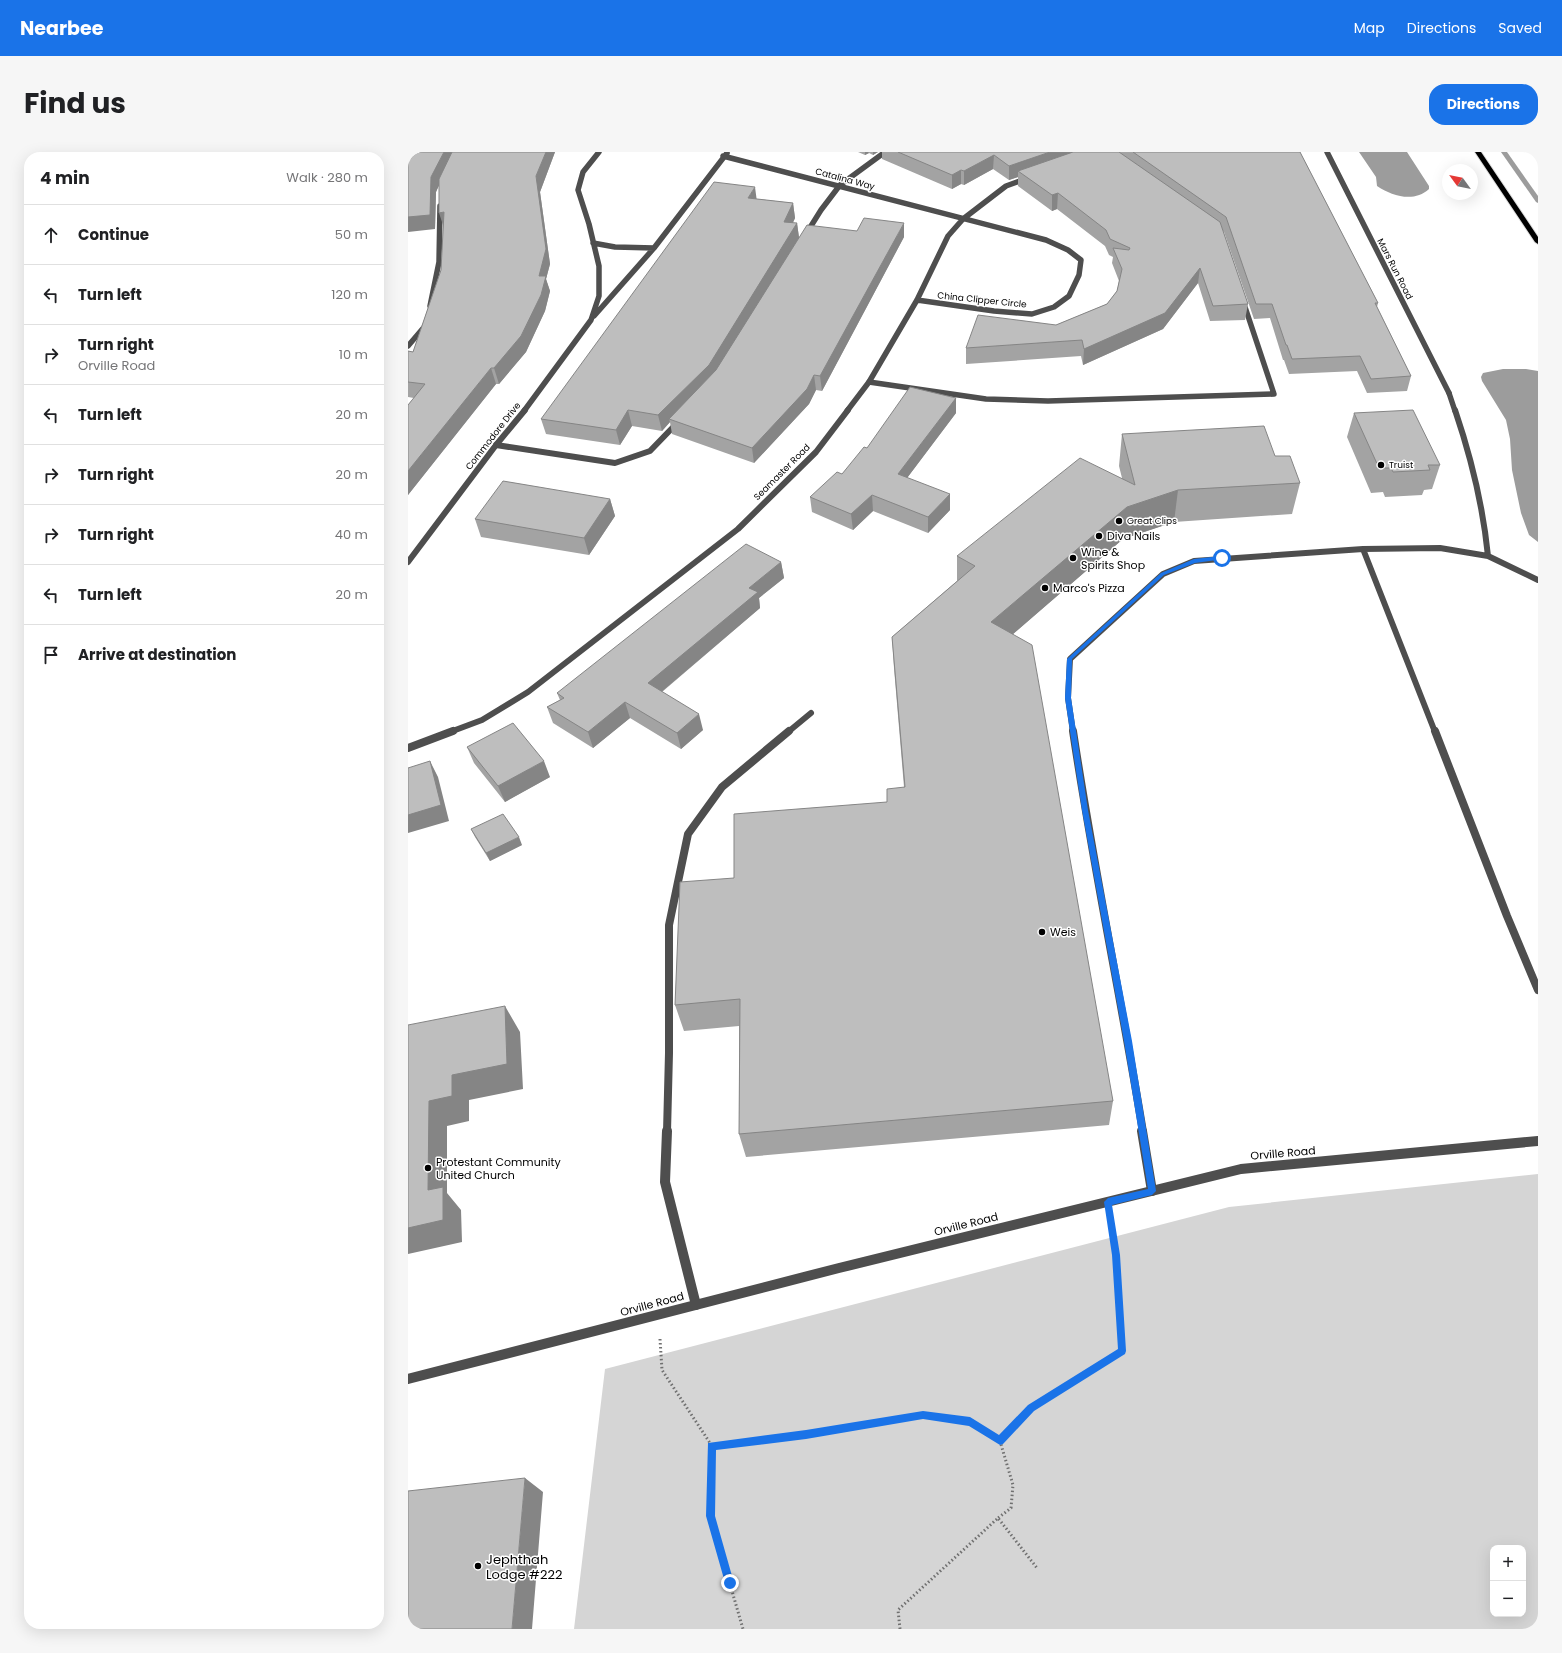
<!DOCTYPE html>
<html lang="en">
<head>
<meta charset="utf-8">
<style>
	:root { --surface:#fff; --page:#f6f6f6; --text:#202124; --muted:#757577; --line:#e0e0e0; --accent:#1a73e8 }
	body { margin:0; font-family:Poppins,sans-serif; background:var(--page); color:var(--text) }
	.controls { position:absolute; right:12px; bottom:12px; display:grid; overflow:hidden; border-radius:8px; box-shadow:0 4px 16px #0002 }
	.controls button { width:36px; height:36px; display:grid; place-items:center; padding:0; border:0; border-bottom:1px solid var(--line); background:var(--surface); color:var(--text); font:20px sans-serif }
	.compass { position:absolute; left:1034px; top:12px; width:36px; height:36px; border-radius:50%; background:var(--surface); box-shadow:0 4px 16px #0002; rotate:303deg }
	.stop { position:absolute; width:12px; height:12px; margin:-9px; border:3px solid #1a73e8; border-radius:50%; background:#fff }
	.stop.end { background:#1a73e8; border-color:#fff; box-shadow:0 1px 4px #0008 }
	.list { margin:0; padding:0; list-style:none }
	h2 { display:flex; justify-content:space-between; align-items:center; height:52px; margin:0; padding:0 16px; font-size:17px }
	h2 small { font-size:13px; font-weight:400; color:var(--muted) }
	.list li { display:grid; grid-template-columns:26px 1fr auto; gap:12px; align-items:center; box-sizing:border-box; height:60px; padding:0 16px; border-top:1px solid var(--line) }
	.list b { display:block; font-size:15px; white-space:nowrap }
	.list p { margin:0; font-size:13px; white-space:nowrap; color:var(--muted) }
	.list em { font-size:13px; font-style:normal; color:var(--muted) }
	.icon { flex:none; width:22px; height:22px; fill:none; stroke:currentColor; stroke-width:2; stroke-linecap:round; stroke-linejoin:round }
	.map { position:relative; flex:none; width:1130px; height:1477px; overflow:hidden; border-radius:16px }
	header { display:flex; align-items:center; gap:24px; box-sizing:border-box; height:56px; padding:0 20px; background:var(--accent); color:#fff }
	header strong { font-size:19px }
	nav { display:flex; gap:22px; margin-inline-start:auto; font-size:14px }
	.intro { display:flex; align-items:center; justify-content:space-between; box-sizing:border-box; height:96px; padding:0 24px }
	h1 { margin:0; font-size:28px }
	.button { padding:10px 18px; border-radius:16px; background:var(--accent); color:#fff; font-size:14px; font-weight:700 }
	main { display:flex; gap:24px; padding:0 24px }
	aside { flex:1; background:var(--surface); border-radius:16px; box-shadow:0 4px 16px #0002 }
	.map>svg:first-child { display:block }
	.green { fill:#d5d5d5; fill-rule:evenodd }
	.water { fill:#9c9c9c }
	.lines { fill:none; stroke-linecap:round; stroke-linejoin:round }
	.stream { fill:#9c9c9c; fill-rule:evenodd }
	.primary-casing { stroke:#dbdbdb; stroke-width:2 }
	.path { stroke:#707070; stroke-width:3; stroke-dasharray:1.5 2.5; stroke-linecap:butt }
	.lane-far3 { stroke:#4e4e4e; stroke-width:5.5 }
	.lane-far2 { stroke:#4e4e4e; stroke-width:6 }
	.lane-far1 { stroke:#4e4e4e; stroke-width:8 }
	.lane { stroke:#4e4e4e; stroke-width:10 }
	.street-far3 { stroke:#4e4e4e; stroke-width:5.5 }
	.street-far2 { stroke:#4e4e4e; stroke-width:6 }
	.street-far1 { stroke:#4e4e4e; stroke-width:8 }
	.street { stroke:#4e4e4e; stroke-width:10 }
	.primary { fill:#000; fill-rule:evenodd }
	.wall { fill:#a3a3a3 }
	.shaded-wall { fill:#858585 }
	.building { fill:#bebebe; stroke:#858585 }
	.route { fill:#1a73e8 }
	.poi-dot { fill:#000; stroke:#fff; stroke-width:1.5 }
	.labels { text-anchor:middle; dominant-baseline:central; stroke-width:3; stroke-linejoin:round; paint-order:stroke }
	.far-street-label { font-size:9px; fill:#000; stroke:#fff }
	.far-poi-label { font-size:9px; fill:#000; stroke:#fff; text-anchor:start }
	.poi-label { font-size:11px; fill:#000; stroke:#fff; text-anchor:start }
	.street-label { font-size:11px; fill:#000; stroke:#fff }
	.near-poi-label { font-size:13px; fill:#000; stroke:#fff; text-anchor:start }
</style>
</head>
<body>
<header>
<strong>Nearbee</strong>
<nav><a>Map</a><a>Directions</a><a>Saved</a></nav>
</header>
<div class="intro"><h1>Find us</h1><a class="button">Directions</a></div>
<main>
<aside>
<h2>4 min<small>Walk · 280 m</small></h2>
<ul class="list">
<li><svg class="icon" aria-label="ahead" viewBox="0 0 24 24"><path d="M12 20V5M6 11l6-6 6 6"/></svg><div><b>Continue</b></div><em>50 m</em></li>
<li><svg class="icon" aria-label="left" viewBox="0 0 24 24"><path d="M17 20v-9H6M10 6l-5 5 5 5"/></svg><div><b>Turn left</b></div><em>120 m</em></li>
<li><svg class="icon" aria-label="right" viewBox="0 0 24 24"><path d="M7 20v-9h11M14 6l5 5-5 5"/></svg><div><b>Turn right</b><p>Orville Road</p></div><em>10 m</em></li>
<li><svg class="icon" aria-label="left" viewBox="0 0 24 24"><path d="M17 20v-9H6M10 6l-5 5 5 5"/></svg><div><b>Turn left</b></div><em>20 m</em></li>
<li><svg class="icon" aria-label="right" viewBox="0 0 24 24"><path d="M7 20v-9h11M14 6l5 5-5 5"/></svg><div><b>Turn right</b></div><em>20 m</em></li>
<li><svg class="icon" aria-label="right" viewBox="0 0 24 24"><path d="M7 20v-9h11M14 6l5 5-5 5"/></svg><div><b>Turn right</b></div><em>40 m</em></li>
<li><svg class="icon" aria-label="left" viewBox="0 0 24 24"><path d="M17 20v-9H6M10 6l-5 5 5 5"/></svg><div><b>Turn left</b></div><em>20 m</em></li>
<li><svg class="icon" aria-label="arrive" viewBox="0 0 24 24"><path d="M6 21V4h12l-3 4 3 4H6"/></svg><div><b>Arrive at destination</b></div></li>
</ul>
</aside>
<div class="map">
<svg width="1130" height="1477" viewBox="0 0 1130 1477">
	<rect width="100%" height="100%" fill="#fff"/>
	<path class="green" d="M1130,1022V1477H166L197,1217L821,1055ZM1085,1396H1115V1462H1085Z"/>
	<path class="water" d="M951,0H999L1021,34V37C1006,51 984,44 969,34L968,25Z
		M1095,217H1118L1130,219V390L1121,383L1113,361L1104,318L1102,287L1098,268L1074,229L1073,225L1075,221Z"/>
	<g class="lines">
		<path class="stream" d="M1093,0H1099L1130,44V51L1128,50Z"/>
		<g class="primary-casing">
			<path id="primary" d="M1067,0H1073L1130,85V92L1127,90Z
				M1126,0H1130V3Z"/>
		</g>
		<path class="path" d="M252,1187L254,1218L304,1294L302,1363L335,1477
			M592,1289L623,1256L714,1199L708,1103L704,1074
			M304,1294L398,1283L515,1263L562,1270L592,1289L605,1333L603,1356L590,1366
			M492,1477L490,1458L590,1366L629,1416"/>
		<path class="lane-far3" d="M398,82L413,58L432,33L477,0
			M22,154L31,110L32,54
			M0,194L17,174
			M461,230L578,247L640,249L866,242L835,149
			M1041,241L1047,259"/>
		<path class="lane-far2" d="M1047,258C1063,305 1075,354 1080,404
			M88,293L207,311L242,299L271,269
			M380,580L403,561
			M665,580L660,546L662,507L755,422L786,409L955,397
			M1027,580L955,397L1032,396L1080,404L1130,428"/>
		<path class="lane-far1" d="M665,579C685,713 713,846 735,980
			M1027,579L1099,764L1130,838
			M259,980L261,901V773L280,682L314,635L381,579"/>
		<path class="lane" d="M259,979L257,1030L288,1153
			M734,979L744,1039"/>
		<path class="street-far3" d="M919,0L1041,241
			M315,4L638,88L660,98L673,108L671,123L661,144L646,155L624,162L586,159L509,148
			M185,91L207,95L246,96
			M186,164L246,96L319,1
			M116,259L183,168L191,144V114L181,72L170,38L175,20L191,0
			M439,259L461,230L509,148L540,84L555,67L598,34L620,26"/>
		<path class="street-far2" d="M0,410L88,293L117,258
			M42,580L74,568L120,540L330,377L408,300L440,258"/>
		<path class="street-far1" d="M0,596L45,579"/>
		<path class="street" d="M0,1227L431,1116L833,1017L1130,989"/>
		<use href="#primary" class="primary"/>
	</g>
	<path class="wall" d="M0,0H147L132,40L142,112L138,127L142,139L137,159L118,200L91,232H88L0,343V253L6,246L0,245V199L5,200L33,118L35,75L31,33L28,40L27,77Z
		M450,0H470L465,3L461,1L457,3Z
		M474,0H892L970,151L969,155L1003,224L999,239L959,241L949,219L881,222L876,208H875L862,166L846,167L816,80L815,79L840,152L837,168L802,169L790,131L755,177L675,213L673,204L558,212V196L648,173L699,152L709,139L711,129L704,111L705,105L701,103L697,94L649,57L644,59L610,34V25L601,28L585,17L556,33L553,32L544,37L474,7Z
		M349,47L385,51L387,66L385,71H389L391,85H496L414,239L408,238L401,252L346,311L264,282L262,270L254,279L224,274L212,293L138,282L133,267Z
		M548,246V261L499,326L542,358L520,381L465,359L445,378L404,360L402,345L434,322L459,296Z
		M946,261L1032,313L1024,337L1016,338L1014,343L977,345L975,340L963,341L939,285Z
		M714,282L867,304L892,331L884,362L766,370L715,387L605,482L705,949L701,973L338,1005L331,982V874L276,879L267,853L326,726L479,650L496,635L486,516L484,485L549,429V404L714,326L711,314Z
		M202,347L207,364L181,403L73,385L67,367Z
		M373,410L376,426L351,446L352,456L254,540L295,578L273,597L222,566L185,596L145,571L139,555L152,548L149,541Z
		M59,595L142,625L97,650L66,611Z
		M63,677L114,693L82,709L67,685Z"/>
	<path class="shaded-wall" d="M36,0H52L43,7L28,40L27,77L0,80V65L23,25Z
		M138,0H147L132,40L142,112L138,127L142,139L137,159L118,200L91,232L86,216L131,124L128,24Z
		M457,0H460L461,1L457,3Z
		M465,0H470L465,3Z
		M642,0H681L610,19V25L601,28V14Z
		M586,3L585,17L556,33V19Z
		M553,18V32L544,37V23Z
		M347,35L349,50L340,46Z
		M650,41L649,57L644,59V43Z
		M385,51L387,66L378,84L376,70Z
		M36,60V76L31,61Z
		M389,71L391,86L304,228L261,267L262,270L254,279L250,263Z
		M496,71V85L414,239L412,224Z
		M792,116L790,131L755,177L675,213L676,197Z
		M83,216L88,232L0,343V319Z
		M406,223L408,238L401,252L346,311L344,296Z
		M548,246V261L490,338V322Z
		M220,258L224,274L212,293L208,278Z
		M770,338L766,370L715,387L583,501V470L719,355Z
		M542,342V358L520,381V365Z
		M464,343L465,359L445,378L443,362Z
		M202,347L207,364L181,403L176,386Z
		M373,410L376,426L351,446L352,456L245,547L240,531L341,436Z
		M217,550L222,566L185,596L180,580Z
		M291,562L295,578L273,597L269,581Z
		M22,609L30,625L41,669L0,681V663Z
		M136,609L142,625L97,650L90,634Z
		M111,685L114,693L82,709L78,701Z
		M97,854L112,880L115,937L61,948V969L39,974V1041L53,1058L54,1090L0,1102V1076L21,949L44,923Z
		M117,1326L135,1340L124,1477H104Z"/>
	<path class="building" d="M0,0H36L23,25L22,63L0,65Z
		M44,0H138L128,24L138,97L131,124H138L133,143L113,184L86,216H83L0,319V253L17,232L0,230V199L5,200L33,118L36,60L31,61V27Z
		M490,0H642L601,14L586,3L556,19L553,18L544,23Z
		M665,0H711L812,70L840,152L805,154L792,116L757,161L676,197L674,188L558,196L570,163L648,173L699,152L709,139L714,117L705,96L721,98L722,96L702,87L698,78L650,41L644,43L610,19Z
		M725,0H892L970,151H967L1003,224L963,227L952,204L884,207L879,193H878L864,152H848L818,65Z
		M306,30L347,35L340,46L385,51L376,70L389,71L301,213L250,263L220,258L208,278L133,267Z
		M456,66L496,71L412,224L406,223L399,237L344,296L261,267L308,218L399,73L449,79Z
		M502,235L548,246L490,322L542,342L520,365L464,343L443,362L402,345L429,320L434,322L456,295L459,296Z
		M1005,258L1032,313H1020L1022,318L985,320L983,316H971L946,261Z
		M856,274L867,304H882L892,331L770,338L719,355L583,470L624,493L705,949L331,982L332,847L267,853L272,730L326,726V662L479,650V637L497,635L484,485L567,414L549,404L672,306L727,333L714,282Z
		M95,329L202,347L176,386L67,367Z
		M338,392L373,410L341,436L350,440L240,531L291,562L269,581L217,550L180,580L139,555L156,546L149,541Z
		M105,571L136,609L90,634L59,595Z
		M22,609L33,653L0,663V616Z
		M95,662L111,685L78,701L63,677Z
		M97,854L99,912L44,923V944L21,949L20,1038L35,1035V1068L0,1076V873Z
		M117,1326L104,1477H0V1339Z"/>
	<path class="route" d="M814,404L816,405V407L787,411L756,423L664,507L663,546L680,658L724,889L748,1039L744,1043L704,1053L712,1103L718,1199L717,1202L626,1259L595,1292L592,1293L561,1274L515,1267L398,1287L308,1298L307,1364L326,1431L325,1434L322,1436L318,1434L298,1364L300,1291L398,1278L515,1259L562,1265L591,1283L620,1253L710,1197L704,1103L696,1050L700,1046L740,1037L716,889L674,658L657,546L659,507L753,421L786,407Z"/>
	<g class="poi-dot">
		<circle cx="973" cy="313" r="4"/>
		<circle cx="711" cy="369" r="4"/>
		<circle cx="691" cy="384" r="4"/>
		<circle cx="665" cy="406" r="4"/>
		<circle cx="637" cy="436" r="4"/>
		<circle cx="634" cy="780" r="4"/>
		<circle cx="20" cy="1016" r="4"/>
		<circle cx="70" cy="1414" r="4"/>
	</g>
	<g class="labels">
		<g class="far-street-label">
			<text transform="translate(437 27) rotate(15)">Catalina Way</text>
			<text transform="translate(987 117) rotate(63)">Mars Run Road</text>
			<text transform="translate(574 148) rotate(6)">China Clipper Circle</text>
			<text transform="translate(85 284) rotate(-52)">Commodore Drive</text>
			<text transform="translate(374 320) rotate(-45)">Seamaster Road</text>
		</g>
		<g class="far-poi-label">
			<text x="981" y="313">Truist</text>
			<text x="719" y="369">Great Clips</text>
		</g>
		<g class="poi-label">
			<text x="699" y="384">Diva Nails</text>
			<text x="673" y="400">Wine &amp;<tspan x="673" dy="13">Spirits Shop</tspan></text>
			<text x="645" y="436">Marco's Pizza</text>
			<text x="642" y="780">Weis</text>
			<text x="28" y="1010">Protestant Community<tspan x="28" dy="13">United Church</tspan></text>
		</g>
		<g class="street-label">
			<text transform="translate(875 1001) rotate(-5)">Orville Road</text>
			<text transform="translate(558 1072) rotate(-14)">Orville Road</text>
			<text transform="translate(244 1152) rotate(-15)">Orville Road</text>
		</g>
		<g class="near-poi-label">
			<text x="78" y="1407">Jephthah<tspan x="78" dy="15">Lodge #222</tspan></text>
		</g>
	</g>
</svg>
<div class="controls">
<button>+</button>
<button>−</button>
</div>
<svg class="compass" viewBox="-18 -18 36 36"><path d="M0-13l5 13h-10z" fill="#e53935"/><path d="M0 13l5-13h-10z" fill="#757577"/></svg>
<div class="stop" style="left:814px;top:406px"></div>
<div class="stop end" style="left:322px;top:1431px"></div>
</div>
</main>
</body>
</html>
